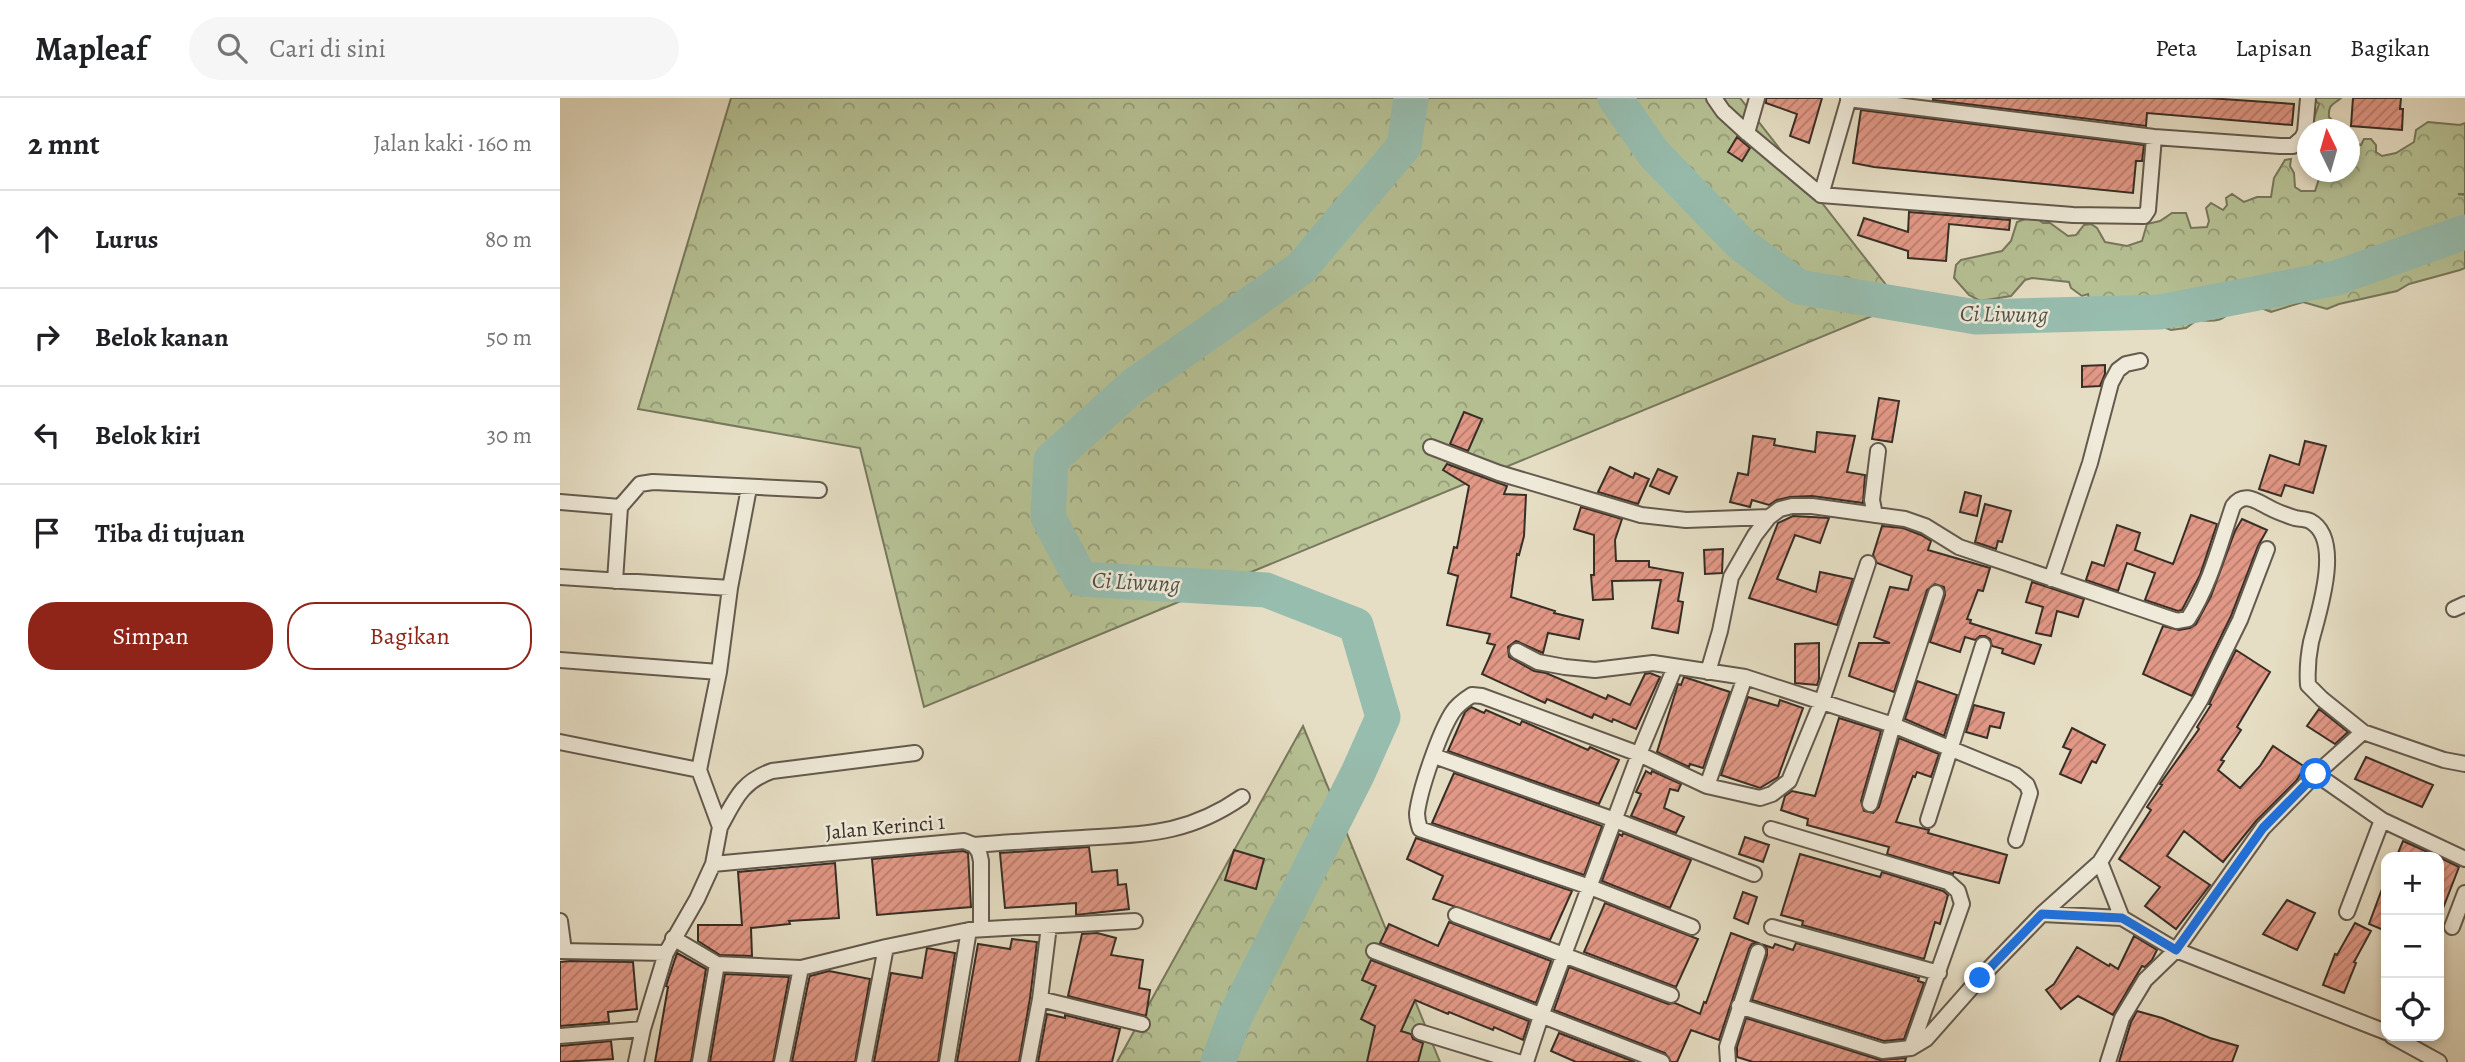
<!DOCTYPE html>
<html lang="id">
<head>
<meta charset="utf-8">
<style>
	:root { --surface:#fff; --page:#f6f6f6; --text:#202124; --muted:#757577; --line:#e0e0e0; --accent:#8f2418 }
	body { margin:0; font-family:Alegreya,serif; background:var(--page); color:var(--text) }
	.controls { position:absolute; right:21px; bottom:21px; display:grid; overflow:hidden; border-radius:14px; box-shadow:0 4px 10px #0003 }
	.controls button { width:63px; height:63px; display:grid; place-items:center; padding:0; border:0; border-bottom:2px solid var(--line); background:var(--surface); color:var(--text); font:35px sans-serif }
	.compass { position:absolute; left:1737px; top:21px; width:63px; height:63px; border-radius:50%; background:var(--surface); box-shadow:0 4px 10px #0003; rotate:355deg }
	.stop { position:absolute; width:21px; height:21px; margin:-16px; border:5px solid #1a73e8; border-radius:50%; background:#fff }
	.stop.end { background:#1a73e8; border-color:#fff; box-shadow:0 2px 7px #0008 }
	.list { margin:0; padding:0; list-style:none }
	h2 { display:flex; justify-content:space-between; align-items:center; height:91px; margin:0; padding:0 28px; font-size:30px }
	h2 small { font-size:23px; font-weight:400; color:var(--muted) }
	.list li { display:grid; grid-template-columns:46px 1fr auto; gap:21px; align-items:center; box-sizing:border-box; height:98px; padding:0 28px; border-top:2px solid var(--line) }
	.list b { display:block; font-size:26px; white-space:nowrap }
	.list em { font-size:23px; font-style:normal; color:var(--muted) }
	.actions { display:flex; gap:14px; padding:21px 28px }
	.actions a { flex:1; padding:16px 0; border:2px solid var(--accent); border-radius:28px; text-align:center; font-size:24px; color:var(--accent) }
	.actions .main { background:var(--accent); color:#fff }
	.icon { flex:none; width:38px; height:38px; fill:none; stroke:currentColor; stroke-width:2; stroke-linecap:round; stroke-linejoin:round }
	.map { position:relative; flex:none; width:1905px; height:964px; overflow:hidden }
	header { display:flex; align-items:center; gap:42px; box-sizing:border-box; height:98px; padding:0 35px; background:var(--surface); border-bottom:2px solid var(--line) }
	header strong { font-size:33px }
	nav { display:flex; gap:38px; margin-inline-start:auto; font-size:24px }
	.search { width:490px; height:63px; background:var(--page); display:flex; align-items:center; gap:18px; box-sizing:border-box; padding:0 24px; border-radius:38px; color:var(--muted); font-size:26px }
	main { display:flex }
	aside { flex:1; background:var(--surface) }
	.map>svg:first-child { display:block }
	.forest { fill:url(#forest-crowns); stroke:#77785d; stroke-width:2 }
	.lines { fill:none; stroke-linecap:round; stroke-linejoin:round }
	.river { stroke:#97bdaf; stroke-width:35 }
	.building { fill:url(#building-hatch); stroke:#382e26; stroke-width:2 }
	.street-casing { stroke:#645a4e; stroke-width:18 }
	.street { stroke:#efead9; stroke-width:14 }
	.route { stroke:#1a73e8; stroke-width:9 }
	.labels { text-anchor:middle; dominant-baseline:central; stroke-width:5; stroke-linejoin:round; paint-order:stroke }
	.street-label { font-size:21px; fill:#382e26; stroke:#efead9 }
	.water-label { font-size:23px; font-style:italic; fill:#505248; stroke:#efead9 }
</style>
</head>
<body>
<header>
<strong>Mapleaf</strong>
<div class="search"><svg class="icon" aria-label="search" viewBox="0 0 24 24"><circle cx="10" cy="10" r="6"/><path d="M15 15l6 6"/></svg>Cari di sini</div>
<nav><a>Peta</a><a>Lapisan</a><a>Bagikan</a></nav>
</header>
<main>
<aside>
<h2>2 mnt<small>Jalan kaki · 160 m</small></h2>
<ul class="list">
<li><svg class="icon" aria-label="ahead" viewBox="0 0 24 24"><path d="M12 20V5M6 11l6-6 6 6"/></svg><div><b>Lurus</b></div><em>80 m</em></li>
<li><svg class="icon" aria-label="right" viewBox="0 0 24 24"><path d="M7 20v-9h11M14 6l5 5-5 5"/></svg><div><b>Belok kanan</b></div><em>50 m</em></li>
<li><svg class="icon" aria-label="left" viewBox="0 0 24 24"><path d="M17 20v-9H6M10 6l-5 5 5 5"/></svg><div><b>Belok kiri</b></div><em>30 m</em></li>
<li><svg class="icon" aria-label="arrive" viewBox="0 0 24 24"><path d="M6 21V4h12l-3 4 3 4H6"/></svg><div><b>Tiba di tujuan</b></div></li>
</ul>
<div class="actions"><a class="main">Simpan</a><a>Bagikan</a></div>
</aside>
<div class="map">
<svg width="1905" height="964" viewBox="0 0 1905 964">
	<defs>
		<pattern id="forest-crowns" width="20" height="18" patternUnits="userSpaceOnUse" patternTransform="scale(1.75)"><rect width="20" height="18" fill="#b6c194"/><path d="M2 6a3 3 0 1 1 6 0M12 15a3 3 0 1 1 6 0" fill="none" stroke="#959d79"/></pattern>
		<pattern id="building-hatch" width="6" height="6" patternUnits="userSpaceOnUse" patternTransform="scale(1.75)"><rect width="6" height="6" fill="#e29886"/><path d="M-1 1l2-2M0 6l6-6M5 7l2-2" fill="none" stroke="#b87c6d"/></pattern>
	</defs>
	<rect width="100%" height="100%" fill="#e6dec4"/>
	<filter id="stains"><feTurbulence type="fractalNoise" baseFrequency=".00286" numOctaves="4"/><feColorMatrix values="0 0 0 0 .2 0 0 0 0 .09 0 0 0 0 .02 0 0 0 .5 -.17"/></filter>
	<radialGradient id="worn" r=".72"><stop offset=".6" stop-color="#630" stop-opacity="0"/><stop offset="1" stop-color="#630" stop-opacity=".3"/></radialGradient>
	<path class="forest" d="M171,0H1180L1341,206L364,609L300,350L78,311Z
		M1753,0H1781C1773,7 1768,6 1769,19L1774,24L1777,31L1750,32L1759,6Z
		M1868,24L1900,27L1905,25V96H1898L1905,97V170L1900,172L1849,186L1837,193L1779,206L1767,211L1743,204L1711,214L1686,204C1661,213 1674,226 1637,222L1626,230L1611,232L1593,225L1544,228L1532,220L1528,196L1522,198L1511,190L1509,184L1472,180L1465,182L1451,198L1420,203L1409,197L1394,180L1396,167L1401,162L1442,153L1451,143L1457,124C1468,120 1474,117 1483,125H1490L1508,138L1516,137L1524,127L1531,126L1537,130L1545,144L1567,148L1582,143L1587,126L1600,123L1612,115H1626L1631,130L1647,129L1649,123L1646,110L1651,105L1663,112L1667,107L1666,100L1672,96L1684,104L1697,99H1711L1714,80L1725,62L1731,61L1730,68L1734,75L1735,89L1741,93H1755L1759,81L1749,74H1790V44L1801,47L1804,41H1811L1816,47V54L1822,58L1836,55L1854,44L1856,32Z
		M743,628L880,964H557Z"/>
	<g class="lines">
		<path class="river" d="M1055,0L1094,56L1181,146L1239,189L1416,219L1600,214L1776,180L1905,134
			M658,964L675,919L798,675L823,619L796,527L706,492L521,481L488,419L491,362L574,287L741,170L844,48L851,0"/>
	</g>
	<path class="building" d="M1206,0H1262L1249,45L1230,38L1237,16L1206,5Z
		M1373,0H1648L1734,6L1732,27L1587,15L1586,28L1373,2Z
		M1793,0H1841L1840,11H1843L1842,32L1791,28Z
		M1301,12L1584,47L1582,63H1576L1573,95L1314,69L1293,65Z
		M1177,39L1190,50L1182,63L1168,54Z
		M1349,114L1450,122L1449,132L1389,126L1386,163L1348,160V153L1298,137L1304,120L1348,134Z
		M1545,267V276L1540,288L1522,289V268Z
		M1319,300L1339,303L1332,344L1312,341Z
		M904,314L922,321L908,353L890,346Z
		M1257,334L1295,338L1287,374L1305,377L1303,405L1252,398L1230,399L1217,402L1209,407L1192,402L1190,409L1170,404L1178,375L1188,377L1193,338L1215,341L1214,347L1255,354Z
		M1745,343L1766,348L1753,395L1725,387L1721,398L1699,391L1710,357L1739,367Z
		M887,366L947,388L944,396L966,397L964,438L959,457L957,456L951,499L995,513L994,515L1023,522L1019,541L988,535L983,555L956,543L948,549L949,559L974,573L986,575L1046,601L1048,597L1070,607L1085,576L1090,575L1100,579L1076,631L1053,621L1052,624L1034,616L1032,620L987,601L985,605L922,576L935,547L927,545L930,536L887,527L898,478L888,475L894,449L897,450L909,388L883,372Z
		M1050,369L1073,380L1075,375L1089,381L1078,406L1038,394Z
		M1098,371L1117,379L1109,396L1090,388Z
		M1405,394L1421,398L1417,418L1400,414Z
		M1425,406L1451,413L1442,444L1438,443L1436,451L1415,444Z
		M1021,409L1062,421L1055,442L1056,463H1089V469L1123,475L1118,503L1123,504L1118,535L1092,530L1101,482L1052,483L1053,501L1033,502L1031,477H1034V437L1014,431Z
		M1631,417L1657,426L1640,477L1622,512L1618,513L1585,502L1595,475L1567,465L1558,493L1526,482L1532,464L1544,468L1557,427L1580,435L1575,452L1613,466Z
		M1233,418L1269,420L1260,445L1235,437L1217,481L1256,494L1260,474L1293,481L1277,527L1189,500L1218,425Z
		M1682,421L1707,432L1698,448L1671,518L1632,598L1583,576L1603,528L1619,532L1630,530L1636,526L1651,498L1675,433Z
		M1322,428L1343,430L1361,437L1371,443L1368,452L1430,470L1423,493L1418,492L1407,521L1411,522L1410,525L1481,547L1474,566L1442,555L1443,551L1432,548L1430,541L1425,538H1420L1415,542L1405,539L1400,554L1370,544L1385,497L1384,489L1375,486L1367,492L1334,594L1289,578L1299,545H1330L1314,539L1330,489L1348,492L1352,478L1317,465L1313,457Z
		M1163,451L1162,475L1145,476L1144,452Z
		M1472,484L1524,501L1518,519L1497,513L1491,538L1476,535L1483,509L1466,504Z
		M1259,545V581L1257,587L1235,585V546Z
		M1676,552L1710,574L1677,629L1681,632L1661,662L1664,663L1658,672L1680,690L1700,668L1713,648L1745,669L1736,683L1696,723L1663,764L1624,733L1607,758L1650,787L1616,831L1585,808L1600,789L1559,761L1591,712L1587,709L1602,687L1600,686L1639,631L1637,629L1651,607L1649,606Z
		M1124,579L1170,594L1143,670L1130,666L1129,669L1097,654L1118,586L1121,587Z
		M1357,583L1397,597L1384,638L1345,621Z
		M1188,599L1218,608L1220,602L1243,610L1218,679L1200,690L1161,677Z
		M1414,607L1444,615L1440,630L1430,628L1427,640L1406,634Z
		M911,609L924,615L926,612L960,627L962,623L1028,652L1030,649L1059,662L1039,706L888,653L905,614Z
		M1759,611L1788,634L1775,646L1747,628Z
		M1279,620L1321,633L1301,703L1304,713L1313,715L1319,709L1339,640L1379,656L1371,679L1357,674L1355,679L1353,678L1336,724L1369,732L1368,735L1447,757L1439,785L1394,774L1393,776L1327,756L1329,749L1247,727L1248,721L1221,712L1225,698L1232,693L1255,698Z
		M1512,630L1545,647L1536,665L1532,663L1521,685L1500,676L1511,652L1503,649Z
		M1806,659L1873,687L1862,709L1795,681Z
		M1086,673L1091,676L1092,673L1121,686L1118,693L1110,691L1104,710L1124,719L1116,735L1071,718L1081,696L1076,694Z
		M894,675L1042,728L1024,777L872,725Z
		M1063,735L1131,762L1110,810L1042,783L1059,736L1062,738Z
		M1185,739L1209,747L1203,764L1179,756Z
		M856,740L1012,793L990,842L873,801L883,778L847,761Z
		M1843,743L1879,759H1849L1838,755Z
		M529,749L532,774L557,772L558,787L566,786L569,811L516,817V805L445,810L440,755Z
		M674,752L704,761L696,791L665,782Z
		M403,753L408,755L411,809L317,817L312,761Z
		M1240,756L1320,779L1322,774L1383,793L1388,797L1380,826L1375,824L1364,861L1242,827L1243,823L1221,817Z
		M1879,759L1899,769L1880,818H1879Z
		M275,765L279,820L229,823L230,826L191,830L192,858L160,857L138,843V827H182L178,774Z
		M1825,783L1826,784V833L1809,826Z
		M1183,794L1197,799L1188,826L1174,820Z
		M1727,802L1755,815L1737,852L1703,836Z
		M1045,805L1138,841L1116,889L1024,854Z
		M889,824L991,863L976,905L820,845L829,826L878,848Z
		M1795,825L1811,833L1794,864L1796,865L1784,895L1763,887L1775,856L1777,857Z
		M537,835L556,840L551,857L583,862L579,890L590,892L586,918L508,898L522,836Z
		M1171,835L1198,845L1192,846L1189,851L1159,942L1131,932L1117,964H1111L1105,955L994,912L1009,869L1108,906L1115,905L1140,916L1144,904L1146,905Z
		M1574,838L1597,852L1592,862L1585,869L1582,868L1553,917L1518,898L1501,911L1486,892L1494,886L1517,849L1549,868L1550,866L1558,871Z
		M452,841L477,844L470,900L459,964H397L418,846L450,851Z
		M1236,845L1359,880L1358,883L1364,885L1344,941L1324,943L1192,902L1207,857V851L1204,847L1213,850L1215,846L1233,852Z
		M367,850L395,855L378,964H314L331,875L362,880Z
		M117,855L146,871L131,964H95L108,889L106,888Z
		M811,862L969,923L963,942L934,929L933,932L889,914L888,916L855,902L841,933L851,936L853,941L863,945L858,964H807L815,928L801,921L816,888L802,882Z
		M10,863L73,864L77,911L48,914L49,924L0,928V864Z
		M269,873L310,881L295,964H232L249,881L250,878Z
		M165,876L229,879L213,964H150Z
		M1577,913L1602,920L1650,940L1678,948L1672,964H1559L1571,924Z
		M487,916L505,920V917L560,931L552,964H478Z
		M1186,920L1320,962L1346,960L1345,964H1193L1177,959V949Z
		M999,935L1075,964H1016L991,953Z
		M51,943L53,961L0,964V948Z"/>
	<g class="lines">
		<g class="street-casing">
			<path id="street" d="M1154,0L1163,13L1187,35L1261,97L1513,117L1584,118L1588,112L1594,39
				M1288,1L1594,39L1720,48H1733L1742,40L1745,34L1748,0
				M1187,35L1197,0
				M1261,97L1289,0
				M871,349L939,375L1081,417L1126,422L1209,419
				M0,404L60,409
				M1315,417L1312,402L1318,353
				M0,479L170,490
				M1491,481L1530,365L1551,285L1558,272L1566,266L1580,263
				M55,483L60,409L80,386L93,384L259,392
				M1894,511L1905,506
				M957,553L978,564L1005,569L1035,572L1093,565L1185,579L1333,627L1455,677L1467,687L1470,695L1456,742
				M0,562L159,574
				M1148,574L1160,533L1171,479L1195,437L1209,419L1220,411L1232,408H1252L1345,421L1365,428L1399,449L1617,523L1628,521C1650,487 1660,446 1673,408C1684,393 1696,403 1710,410C1717,414 1726,417 1735,420C1739,421 1746,421 1750,423C1784,441 1758,516 1751,544C1748,559 1747,573 1748,587L1762,601L1803,634L1884,662L1905,666
				M0,644L139,672
				M874,658L1055,722L1194,776
				M1756,676L1822,722L1905,761
				M1147,688L1185,579
				M1310,706L1333,627L1376,495
				M1368,722L1423,547
				M160,729C175,702 181,684 212,673L355,655
				M1211,731L1388,784L1398,793L1402,806L1351,950
				M414,747C450,744 486,742 522,740C586,736 627,737 682,699
				M1540,764L1562,820
				M153,766L404,743L414,747L419,754L421,763V831
				M1787,814L1822,722
				M1482,816L1562,820L1616,852L1826,934
				M896,817L1111,897
				M0,823L4,853
				M1132,829L1030,789L860,731C858,725 857,721 857,715C860,691 879,636 892,615C897,607 904,602 912,597L922,598L1079,656L1147,688L1200,700L1212,696L1229,683L1262,603L1308,465
				M1212,829L1379,875
				M1892,829L1905,795
				M113,840L157,866L241,870L326,849L409,832L575,823
				M0,853L106,855
				M814,853L1102,964
				M480,901L582,926
				M1179,908L1323,953L1351,950L1366,941L1420,880L1482,816L1540,764L1641,601L1680,522L1707,451
				M860,934L958,964
				M0,938L83,931
				M1832,938L1879,964
				M76,964L83,931L106,855L137,801L153,766L160,729L139,672L159,574L170,490L189,390
				M140,964L157,866
				M222,964L241,870
				M304,964L326,849
				M387,964L409,832
				M468,964L480,901L489,828
				M966,964L981,918L1079,656L1115,569
				M1168,964L1167,949L1198,854
				M1548,964L1562,920L1585,882L1616,852L1703,730L1756,676L1803,634"/>
		</g>
		<use href="#street" class="street"/>
	</g>
	<g class="lines">
		<path class="route" d="M1420,880L1482,816L1562,820L1616,852L1703,730L1756,676"/>
	</g>
	<g class="labels">
		<g class="street-label">
			<text transform="translate(325 729) rotate(-5)">Jalan Kerinci 1</text>
		</g>
		<g class="water-label">
			<text transform="translate(1444 216) rotate(1)">Ci Liwung</text>
			<text transform="translate(576 484) rotate(3)">Ci Liwung</text>
		</g>
	</g>
	<rect width="100%" height="100%" filter="url(#stains)"/>
	<rect width="100%" height="100%" fill="url(#worn)"/>
</svg>
<div class="controls">
<button>+</button>
<button>−</button>
<button><svg class="icon" aria-label="locate" viewBox="0 0 24 24"><circle cx="12" cy="12" r="6"/><path d="M12 2v4M12 18v4M2 12h4M18 12h4"/></svg></button>
</div>
<svg class="compass" viewBox="-18 -18 36 36"><path d="M0-13l5 13h-10z" fill="#e53935"/><path d="M0 13l5-13h-10z" fill="#757577"/></svg>
<div class="stop" style="left:1756px;top:676px"></div>
<div class="stop end" style="left:1420px;top:880px"></div>
</div>
</main>
</body>
</html>
